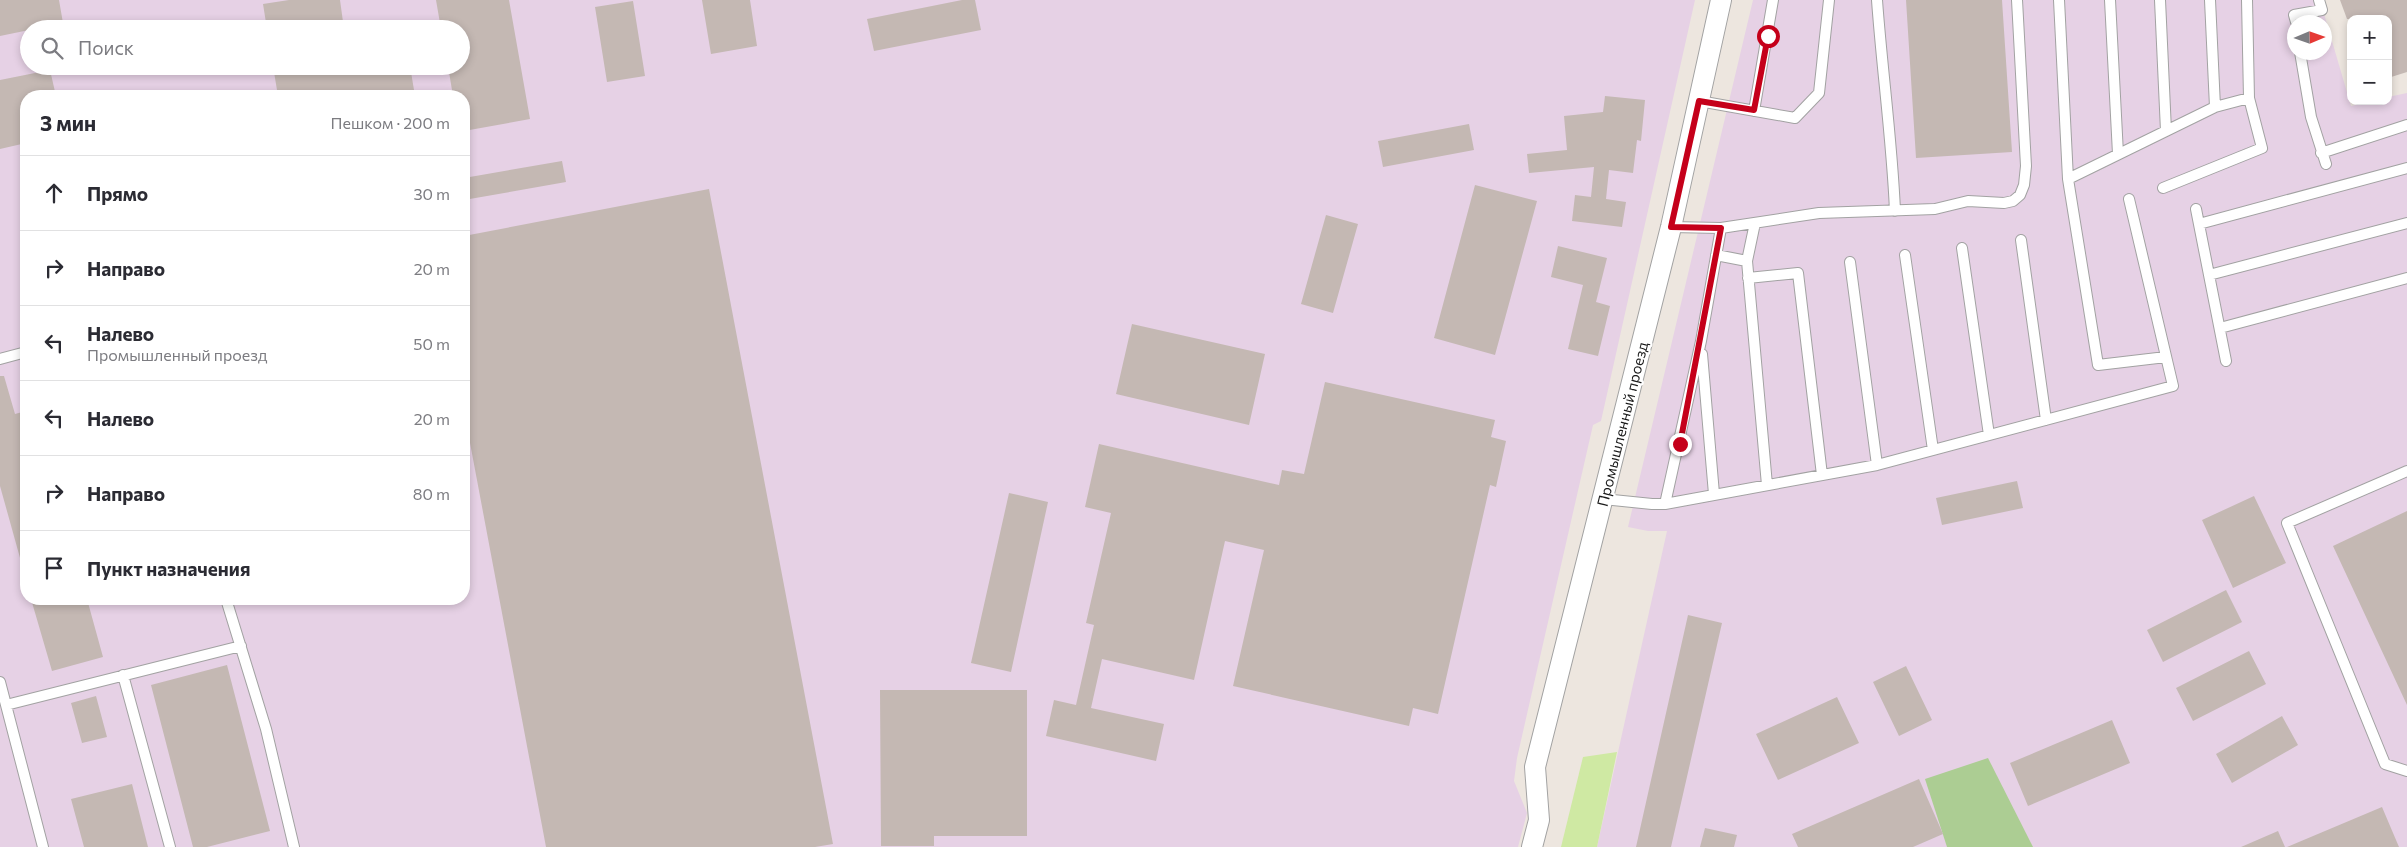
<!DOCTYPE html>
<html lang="ru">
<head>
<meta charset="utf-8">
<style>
	:root { --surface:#fff; --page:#f7f7f7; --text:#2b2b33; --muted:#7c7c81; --line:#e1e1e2 }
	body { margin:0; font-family:Commissioner,sans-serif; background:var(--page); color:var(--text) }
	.controls { position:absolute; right:15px; top:15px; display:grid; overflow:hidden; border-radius:10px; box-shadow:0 2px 8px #0003 }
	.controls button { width:45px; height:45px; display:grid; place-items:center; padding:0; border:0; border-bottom:1px solid var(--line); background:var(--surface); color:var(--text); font:25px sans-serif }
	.compass { position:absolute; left:2287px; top:15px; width:45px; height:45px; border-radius:50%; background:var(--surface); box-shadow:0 2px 8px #0003; rotate:88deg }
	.stop { position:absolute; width:15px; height:15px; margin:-11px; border:4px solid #c5001a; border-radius:50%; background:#fff }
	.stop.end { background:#c5001a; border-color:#fff; box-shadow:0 1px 5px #0008 }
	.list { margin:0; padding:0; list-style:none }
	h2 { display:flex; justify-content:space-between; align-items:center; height:65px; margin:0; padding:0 20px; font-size:21px }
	h2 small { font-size:16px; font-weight:400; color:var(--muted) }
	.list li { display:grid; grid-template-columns:32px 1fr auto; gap:15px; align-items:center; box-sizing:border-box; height:75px; padding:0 20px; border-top:1px solid var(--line) }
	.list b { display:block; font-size:19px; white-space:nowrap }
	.list p { margin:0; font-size:16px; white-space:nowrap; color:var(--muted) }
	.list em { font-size:16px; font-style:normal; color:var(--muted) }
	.icon { flex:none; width:28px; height:28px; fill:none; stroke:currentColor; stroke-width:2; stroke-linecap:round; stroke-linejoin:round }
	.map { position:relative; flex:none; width:2407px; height:847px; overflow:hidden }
	.search { position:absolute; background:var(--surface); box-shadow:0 2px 8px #0003; left:20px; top:20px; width:450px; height:55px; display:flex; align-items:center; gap:12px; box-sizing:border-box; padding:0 18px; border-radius:28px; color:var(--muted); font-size:19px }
	.panel { position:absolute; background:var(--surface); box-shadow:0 2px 8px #0003; left:20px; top:90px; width:450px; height:515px; border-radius:20px }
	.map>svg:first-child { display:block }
	.industrial { fill:#e6d1e5; fill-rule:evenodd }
	.grass { fill:#cfe9a3 }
	.forest { fill:#accd93 }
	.building { fill:#c4b8b3 }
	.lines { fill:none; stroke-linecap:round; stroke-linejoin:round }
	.lane-casing { stroke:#a2a2a2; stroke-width:12 }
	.street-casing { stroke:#a2a2a2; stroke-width:22 }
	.lane { stroke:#fff; stroke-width:10 }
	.street { stroke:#fff; stroke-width:20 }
	.route { stroke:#c5001a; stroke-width:6 }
	.labels { text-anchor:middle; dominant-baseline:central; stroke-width:4.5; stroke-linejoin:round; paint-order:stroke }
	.street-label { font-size:15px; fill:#1b1b1b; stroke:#fff }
</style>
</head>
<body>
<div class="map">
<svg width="2407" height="847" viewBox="0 0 2407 847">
	<rect width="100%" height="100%" fill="#ede6df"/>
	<path class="industrial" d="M0,0H1695L1601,421L1593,425L1517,758L1514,781L1527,813L1518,847H0ZM29,29H461V66H29ZM26,96H464V599H26Z
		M1753,0H2320L2351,106L2373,101H2388V97L2407,93V847H1597L1667,531H1648L1628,527ZM2294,22H2324V52H2294Z"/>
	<path class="grass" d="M1617,752L1597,847H1561L1583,757Z"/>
	<path class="forest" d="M1988,758L2033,847H1947L1925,779Z"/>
	<path class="building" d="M0,0H59L63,23L0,36Z
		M289,0H340L344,29H267L263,4Z
		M436,0H509L530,119L464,131V96H453L448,66H461V29H441Z
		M702,0H750L757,46L711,54Z
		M962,0H975L981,30L874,51L867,19Z
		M1906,0H2002L2012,152L1916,158Z
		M2340,0H2407V72L2388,78V19H2347Z
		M633,1L645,76L607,82L595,7Z
		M273,66H410L415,96H278Z
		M50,70L56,96H26V143L0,149V80Z
		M1605,96L1645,100L1641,141L1637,140L1633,173L1609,170L1606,199L1626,202L1622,227L1572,221L1575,195L1591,197L1594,167L1529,173L1527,154L1567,150L1564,116L1603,112Z
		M1469,124L1474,150L1383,167L1378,141Z
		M562,161L566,182L464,200V178Z
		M1475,185L1537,201L1495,355L1434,338Z
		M709,189L833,844L815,847H546L464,411V236Z
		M1326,215L1358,224L1333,313L1301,304Z
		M1558,246L1607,258L1596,302L1610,306L1598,356L1568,349L1583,285L1551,277Z
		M1132,324L1265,354L1249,425L1116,394Z
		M0,376H4L15,414L26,411V565H22L0,486Z
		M1325,382L1495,420L1491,437L1506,441L1496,487L1490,485L1438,714L1413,708L1409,726L1233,686L1264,550L1225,541L1194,680L1102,659L1091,708L1164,724L1156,761L1046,736L1054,700L1076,705L1094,625L1086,623L1111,513L1085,507L1099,444L1279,485L1282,470L1304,474Z
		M2017,481L2023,508L1942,525L1936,498Z
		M1009,493L1048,502L1011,672L971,663Z
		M2254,496L2286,563L2233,588L2202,520Z
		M2407,511V705L2333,546Z
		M2226,590L2242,622L2163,662L2147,630Z
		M31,599H87L103,657L52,671Z
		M1688,615L1722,623L1671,847H1636Z
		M2249,651L2266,684L2193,721L2176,688Z
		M227,665L270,831L207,847H193L151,685Z
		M1906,666L1932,720L1899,736L1873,682Z
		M880,690H1027V836H934V846H881Z
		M96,696L107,737L82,743L71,703Z
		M1837,697L1859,743L1778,780L1756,734Z
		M2282,716L2298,745L2232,783L2216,754Z
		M2112,720L2130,763L2028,806L2010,763Z
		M1919,779L1943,834L1913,847H1798L1792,834Z
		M132,784L148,847H84L71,799Z
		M2382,807L2399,847H2287Z
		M1705,828L1737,835L1734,847H1700Z
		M2278,831L2285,847H2241Z"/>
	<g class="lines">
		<g class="lane-casing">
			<path id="lane" d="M1877,0C1882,70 1892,140 1895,211
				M2059,0L2068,179L2098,365L2166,357
				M2110,0L2118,154
				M2160,0L2166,131
				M2210,0L2215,107
				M2296,22L2294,15L2322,10L2319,0
				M2300,52L2311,117L2326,164
				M1699,101L1795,118L1819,93L1829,0
				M1754,111L1773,0
				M2321,153L2407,125
				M2068,179L2215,107L2249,98
				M2163,188L2262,148L2249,98L2247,0
				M2196,209L2226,361
				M1755,223L1747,261L1767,485
				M2199,224L2407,168
				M1671,227L1721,228L1819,213L1935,209L1968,201L2004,203L2013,201L2020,195L2024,185L2026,166L2017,0
				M2021,240L2046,420
				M1962,248L1989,435
				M1716,255L1747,261
				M1905,255L1933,450
				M1850,262L1877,465
				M2209,275L2407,223
				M1748,278L1798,273L1822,475
				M2220,328L2407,278
				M1702,354L1714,494
				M0,359L26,352
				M2407,471L2287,523L2385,764L2407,771
				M1603,499L1652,504H1665L1877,465L2173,386L2129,199
				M1665,504L1701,341L1721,228
				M226,599L266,729L294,847
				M123,675L170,847
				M0,682L43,847
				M6,705L241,646"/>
		</g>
		<g class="street-casing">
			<path id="street" d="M1532,847L1539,820L1535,767L1671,227L1721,0"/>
		</g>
		<use href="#lane" class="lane"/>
		<use href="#street" class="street"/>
	</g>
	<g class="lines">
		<path class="route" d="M1680,444L1721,228L1671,227L1699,101L1754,110L1768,36"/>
	</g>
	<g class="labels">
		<g class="street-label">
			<text transform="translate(1622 424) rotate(-76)">Промышленный проезд</text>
		</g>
	</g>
</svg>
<div class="controls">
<button>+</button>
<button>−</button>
</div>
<svg class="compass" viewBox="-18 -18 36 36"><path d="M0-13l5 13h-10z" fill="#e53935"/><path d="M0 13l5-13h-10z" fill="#7c7c81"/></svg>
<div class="stop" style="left:1768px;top:36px"></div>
<div class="stop end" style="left:1680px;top:444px"></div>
<div class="search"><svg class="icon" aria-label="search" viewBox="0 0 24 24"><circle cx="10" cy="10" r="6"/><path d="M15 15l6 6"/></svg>Поиск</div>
<section class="panel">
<h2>3 мин<small>Пешком · 200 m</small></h2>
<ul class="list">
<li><svg class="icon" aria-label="ahead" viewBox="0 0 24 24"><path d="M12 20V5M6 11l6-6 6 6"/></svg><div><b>Прямо</b></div><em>30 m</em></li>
<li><svg class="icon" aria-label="right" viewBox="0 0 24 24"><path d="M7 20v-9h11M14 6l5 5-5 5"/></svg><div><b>Направо</b></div><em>20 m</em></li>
<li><svg class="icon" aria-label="left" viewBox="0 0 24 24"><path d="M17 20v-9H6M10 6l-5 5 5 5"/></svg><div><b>Налево</b><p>Промышленный проезд</p></div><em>50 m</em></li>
<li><svg class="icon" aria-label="left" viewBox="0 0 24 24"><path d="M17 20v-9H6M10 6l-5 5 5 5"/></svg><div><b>Налево</b></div><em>20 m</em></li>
<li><svg class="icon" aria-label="right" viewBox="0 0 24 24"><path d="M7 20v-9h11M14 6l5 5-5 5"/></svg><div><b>Направо</b></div><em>80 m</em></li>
<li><svg class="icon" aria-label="arrive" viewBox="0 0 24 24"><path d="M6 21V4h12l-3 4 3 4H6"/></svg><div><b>Пункт назначения</b></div></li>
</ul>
</section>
</div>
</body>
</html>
